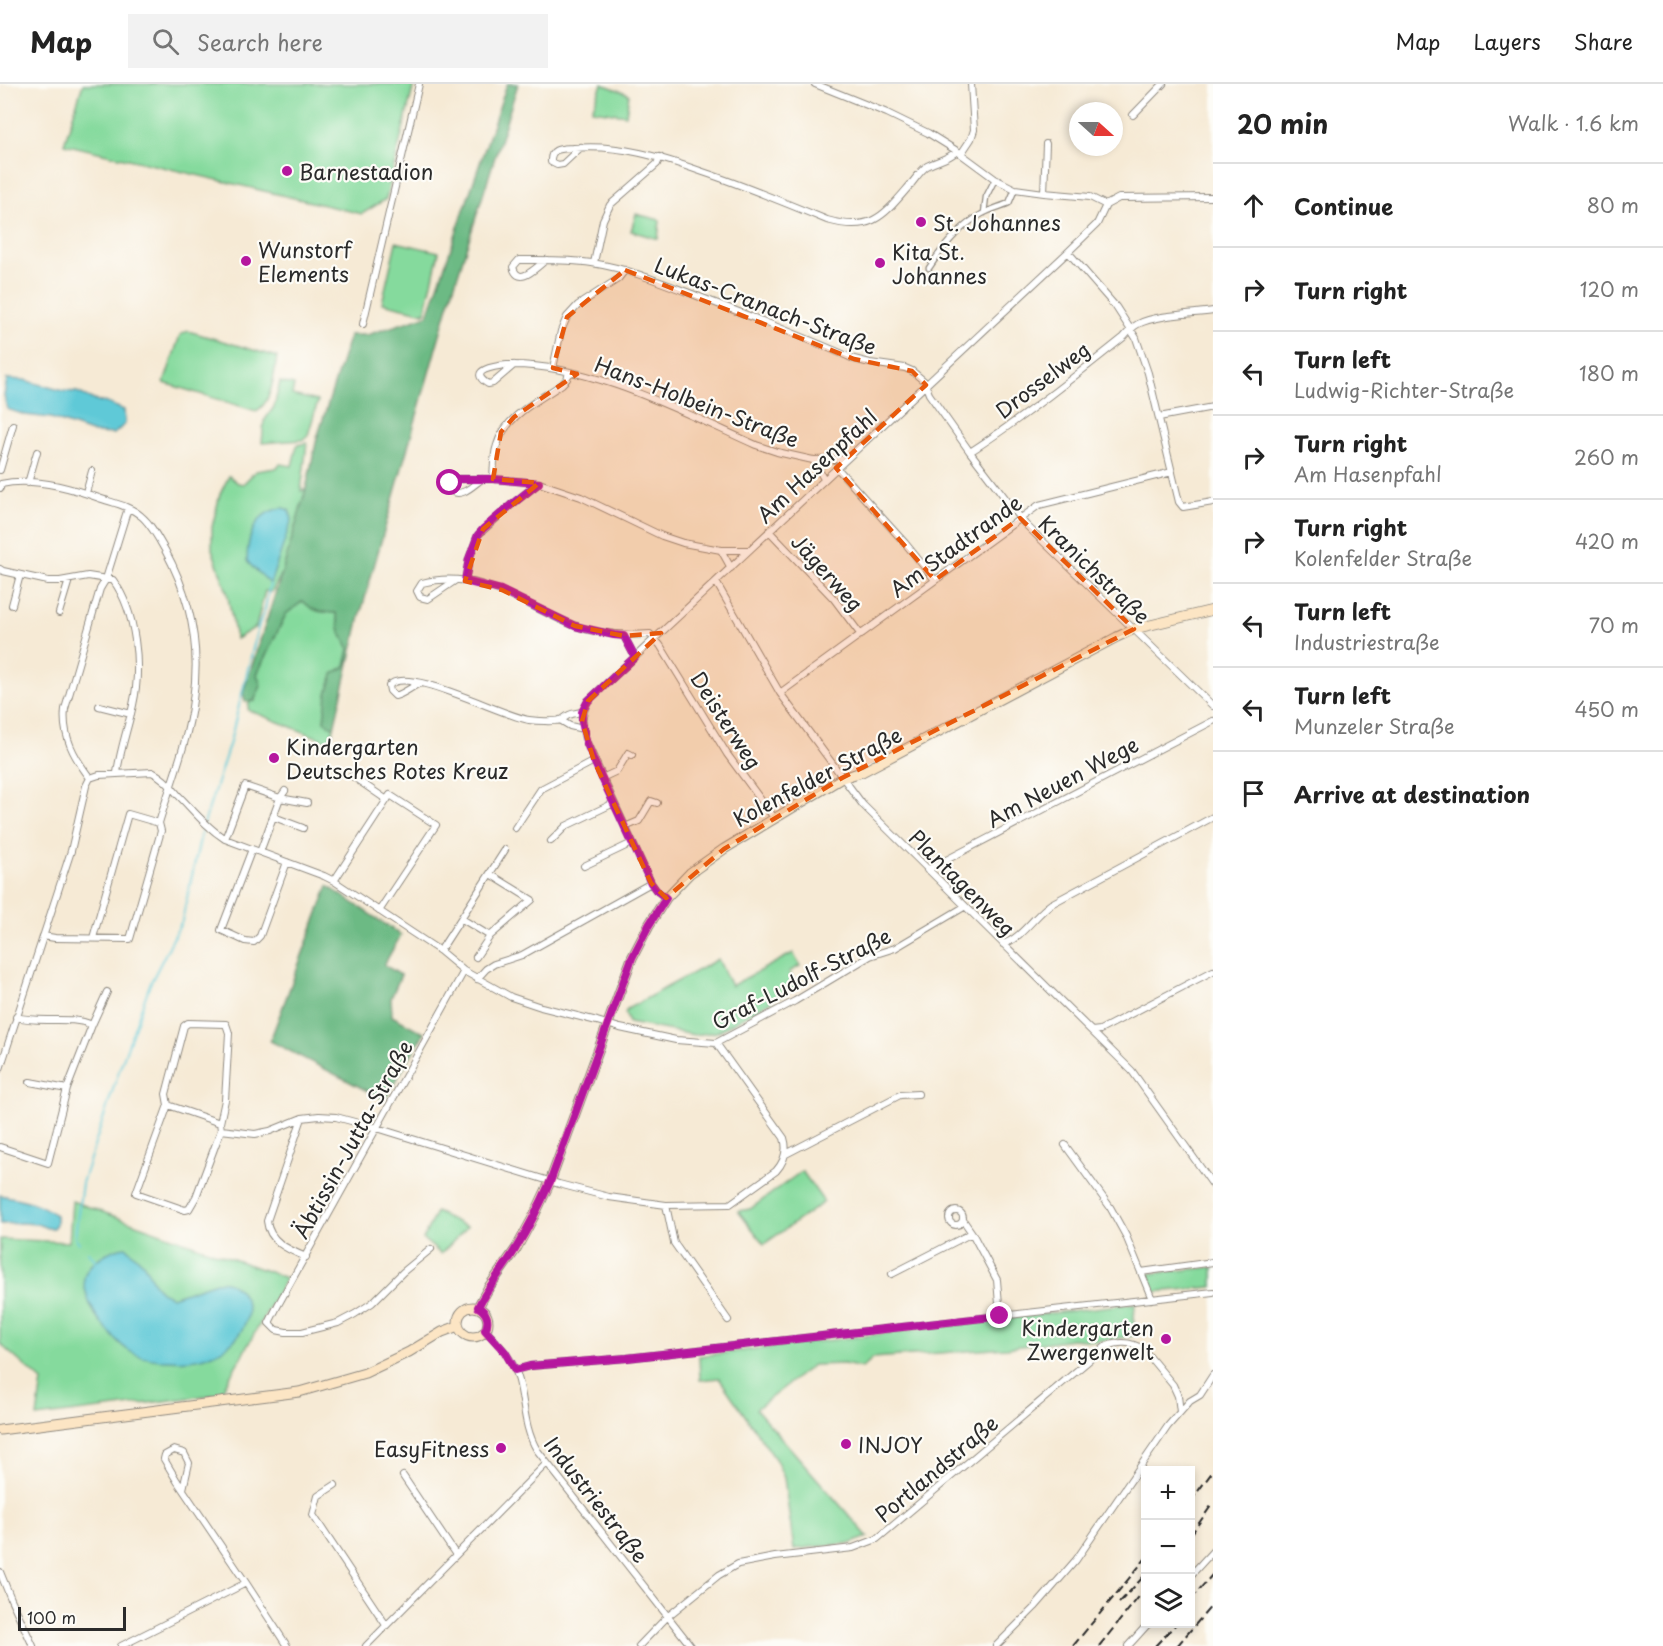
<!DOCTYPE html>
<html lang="en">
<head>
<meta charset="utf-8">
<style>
	:root { --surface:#fff; --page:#f2f2f2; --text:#222; --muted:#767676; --line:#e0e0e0 }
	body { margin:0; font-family:"Playpen Sans",sans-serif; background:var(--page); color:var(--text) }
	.controls { position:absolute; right:18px; bottom:18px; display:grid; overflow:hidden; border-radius:0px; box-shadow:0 3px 9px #0003 }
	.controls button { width:54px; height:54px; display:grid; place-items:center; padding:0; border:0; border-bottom:2px solid var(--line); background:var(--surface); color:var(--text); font:30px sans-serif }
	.compass { position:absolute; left:1069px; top:18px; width:54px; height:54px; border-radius:50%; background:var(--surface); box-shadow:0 3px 9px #0003; rotate:111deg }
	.scale { position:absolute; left:18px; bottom:15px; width:108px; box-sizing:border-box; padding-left:6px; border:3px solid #2b2b2b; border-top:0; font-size:16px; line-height:21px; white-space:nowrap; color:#2b2b2b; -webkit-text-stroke:4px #fdfcf7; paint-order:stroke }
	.stop { position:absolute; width:18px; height:18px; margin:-14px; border:4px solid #b5179e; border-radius:50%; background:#fff }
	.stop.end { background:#b5179e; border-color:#fff; box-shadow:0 2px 6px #0008 }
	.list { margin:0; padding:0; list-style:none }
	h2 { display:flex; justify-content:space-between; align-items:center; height:78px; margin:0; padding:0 24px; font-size:26px }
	h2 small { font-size:20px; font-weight:400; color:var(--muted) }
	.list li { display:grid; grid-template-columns:39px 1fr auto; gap:18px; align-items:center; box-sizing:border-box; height:84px; padding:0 24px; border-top:2px solid var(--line) }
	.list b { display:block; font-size:22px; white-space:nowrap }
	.list p { margin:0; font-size:20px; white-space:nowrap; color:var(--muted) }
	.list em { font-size:20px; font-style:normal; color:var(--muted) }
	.icon { flex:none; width:33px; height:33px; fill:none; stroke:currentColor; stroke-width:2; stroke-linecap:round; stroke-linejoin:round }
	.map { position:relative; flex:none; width:1213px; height:1562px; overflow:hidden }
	header { display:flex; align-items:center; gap:36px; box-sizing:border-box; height:84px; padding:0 30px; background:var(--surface); border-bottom:2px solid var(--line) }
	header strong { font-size:28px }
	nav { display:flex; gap:33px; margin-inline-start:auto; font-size:21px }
	.search { width:420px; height:54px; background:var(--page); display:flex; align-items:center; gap:15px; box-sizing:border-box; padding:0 21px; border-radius:0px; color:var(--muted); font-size:22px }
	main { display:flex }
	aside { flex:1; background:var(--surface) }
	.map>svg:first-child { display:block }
	.green { fill:#85da9d; stroke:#588264; stroke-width:1.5 }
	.forest { fill:#6cba84; stroke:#4c7258; stroke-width:1.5 }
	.water { fill:#5ec9d7; stroke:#447a81; stroke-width:1.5 }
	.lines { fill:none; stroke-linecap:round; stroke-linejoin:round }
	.stream { stroke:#5ec9d7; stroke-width:2 }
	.pedestrian-casing { stroke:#908a80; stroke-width:7 }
	.minor-casing { stroke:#908a80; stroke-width:8 }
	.secondary-casing { stroke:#908a80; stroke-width:11 }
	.pedestrian { stroke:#fff; stroke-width:4.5 }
	.minor { stroke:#fff; stroke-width:6 }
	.secondary { stroke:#fce5c4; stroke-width:9 }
	.rail { stroke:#2b2b2b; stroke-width:2; stroke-dasharray:9 4.5; stroke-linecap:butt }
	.route { stroke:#b5179e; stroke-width:8 }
	.marked { fill:#e8590c; fill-opacity:0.2; stroke:#e8590c; stroke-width:4.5; stroke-dasharray:12 8; stroke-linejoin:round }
	.poi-dot { fill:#b5179e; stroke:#fdfcf7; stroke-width:2 }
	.labels { text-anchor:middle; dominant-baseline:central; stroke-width:4.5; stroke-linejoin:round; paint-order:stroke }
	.poi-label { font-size:21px; fill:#2b2b2b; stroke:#fdfcf7; text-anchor:start }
	.street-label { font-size:21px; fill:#2b2b2b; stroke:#fdfcf7 }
</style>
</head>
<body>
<header>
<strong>Map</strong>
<div class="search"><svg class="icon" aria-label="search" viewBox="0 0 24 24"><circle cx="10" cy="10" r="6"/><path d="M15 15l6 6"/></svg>Search here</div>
<nav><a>Map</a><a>Layers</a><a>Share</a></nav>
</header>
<main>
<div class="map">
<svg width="1213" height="1562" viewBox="0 0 1213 1562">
	<rect width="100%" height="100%" fill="#fdfcf7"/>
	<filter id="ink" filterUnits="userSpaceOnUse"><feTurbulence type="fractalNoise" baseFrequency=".0167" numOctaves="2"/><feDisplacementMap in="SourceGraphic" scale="12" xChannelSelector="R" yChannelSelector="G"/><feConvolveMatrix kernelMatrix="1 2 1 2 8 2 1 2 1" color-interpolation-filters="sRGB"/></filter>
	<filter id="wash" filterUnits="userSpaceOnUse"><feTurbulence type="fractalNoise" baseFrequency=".008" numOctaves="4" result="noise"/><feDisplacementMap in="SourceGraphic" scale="24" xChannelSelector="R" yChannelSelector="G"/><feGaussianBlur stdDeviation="1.35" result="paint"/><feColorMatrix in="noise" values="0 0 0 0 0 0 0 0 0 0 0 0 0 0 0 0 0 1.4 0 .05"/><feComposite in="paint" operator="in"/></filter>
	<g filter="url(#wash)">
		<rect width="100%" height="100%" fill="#f6ead5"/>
		<path class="green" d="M83,0H414L386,115L362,130L64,60Z
			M602,0L629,10L626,31L592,26Z
			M636,130L660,136L658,155L631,147Z
			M396,158L439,168L425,229L382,219Z
			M188,247L277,273C274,289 272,320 256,327L164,299L180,251Z
			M280,298L294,301L292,311L318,317L308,351L302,356L262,359L264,337L274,323Z
			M307,359L301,407L306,405L282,489L272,508L265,507L256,543L236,555L227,508L212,465V443L220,410L229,392L238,399L243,400L256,387L276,384L280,380L292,382L297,361Z
			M303,517C315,529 320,528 336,529L340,547L349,565L345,582L324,637L334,644L329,658L248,626L249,618L255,617L257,590L286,530Z
			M793,869L800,882L789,888L797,903L717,948L694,951L629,939L625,929L627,925L718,875L731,902Z
			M802,1087L824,1118L764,1160L738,1127L750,1125Z
			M72,1117L286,1194L220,1310L37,1333L42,1297L0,1260V1155L69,1158Z
			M436,1128L467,1143L441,1170L423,1155Z
			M1213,1183V1203L1153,1208L1146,1190Z
			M1135,1219L1133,1252L1098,1257L1072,1255L1006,1264L873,1274L862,1284L844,1280L813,1281L756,1325L868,1453L852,1459L794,1465L784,1394L776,1376L719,1294L700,1296L699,1272Z"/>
		<path class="forest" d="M507,0H518L448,222L361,528L334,644L324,637L327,610L333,590L346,582L349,565L340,547L336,529C320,528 315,529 303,517L286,530L257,590L261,602L254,617L245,618L243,609L282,489L306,405L317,354L350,251H367L428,231Z
			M328,802L401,851L384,881L401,891L391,914L392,932L424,949L385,1016L270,957Z"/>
		<path class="water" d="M7,295L24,296L63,307L77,308L94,316L107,319L124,326L125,340L114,350L94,349L51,334L25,331L7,325L4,312Z
			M283,424L289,426L292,435L270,500C263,491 254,486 247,477C247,453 255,427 283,424Z
			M0,1111C20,1115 41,1118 56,1132V1140L53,1144H47L37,1140L22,1139L0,1140Z
			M126,1163L143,1179L154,1199L161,1208L172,1213L216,1198C227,1196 233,1200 240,1207C247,1216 250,1226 246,1237C238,1261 214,1273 190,1276C182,1277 174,1276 167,1276C153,1276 139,1274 128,1266C122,1262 116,1256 111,1250C99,1238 90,1225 86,1208C84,1202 83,1195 85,1190C90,1177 112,1164 126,1163Z"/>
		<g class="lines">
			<path class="stream" d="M79,1159L75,1153L82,1099L121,981L150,900L182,837L202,746L230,658L259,540L265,525L270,500
				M88,1168L96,1177"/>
		</g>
	</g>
	<g filter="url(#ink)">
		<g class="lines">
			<g class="pedestrian-casing">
				<path id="pedestrian" d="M984,129L986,113L995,95
					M929,184C942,164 960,142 982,130C991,125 1000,123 1009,119L1015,105"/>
			</g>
			<g class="minor-casing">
				<path id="minor" d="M815,0L887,29L928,49L957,67L995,95L1015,105L1044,109L1090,113L1106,121
					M1133,31L1163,0
					M581,63L563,80L557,81L551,78C550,63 562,65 574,64C619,60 661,73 703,88C745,102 786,119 827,136C873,149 884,131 911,100C916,94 921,86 927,82C938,76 947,76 957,67
					M961,70L971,55L974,46L971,0
					M1044,109L1046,60
					M1106,121L1119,114L1213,113
					M1068,168L1116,223L1136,254L1148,289L1179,418L1183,423L1213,418
					M546,176C537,182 519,204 513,183L519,176C543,176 567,175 592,179C631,185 668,201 705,215C755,234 805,253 854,275L870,279L905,284L912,287L924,297L929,310L970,368L1025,440L1213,622
					M594,179L603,136L610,121L657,80L660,73
					M363,240L419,0
					M514,281L493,299L488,300C466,286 496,282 507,281C591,279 680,327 756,361L777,368L813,376L846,375
					M553,284L561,247L567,233L578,221L618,195L625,186
					M1159,333L1213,323
					M970,368C1024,333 1074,293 1124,253C1129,247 1132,243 1138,240C1156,231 1192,230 1213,227
					M813,376L824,395
					M837,384L905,459L935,496
					M0,386L13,341
					M482,395C473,401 462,414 451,407L450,398L454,395H493L539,399L581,413L662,452L683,459L721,466H749
					M493,395C494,384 493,372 497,361C506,331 538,317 562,300L567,295L569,288
					M28,399L37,368
					M0,404L1,400C33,393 69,403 99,414C113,419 130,422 141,432C151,440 158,454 165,466C190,512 201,563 193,616C188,658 171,698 159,739L161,747L130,855L55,854L43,852
					M86,409L92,387
					M769,447L834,515L861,551
					M721,466L731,484
					M0,485L3,487L48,497H60L88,492L113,496C136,528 142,582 133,621C128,644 120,666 117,689
					M456,496L428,515L420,513L417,507L422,499C479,484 524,521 573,541C599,551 624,552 650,550L660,561L727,670L775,735
					M465,497L469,475L478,451L511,421L539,399
					M716,498L780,609L863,721L1132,987L1213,1101
					M12,521L20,491
					M59,529L69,496
					M624,552L635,573
					M421,599C412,602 404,610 395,612L390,607L389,602C405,580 504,633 529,636C536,637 554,638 561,636C564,635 566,632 569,631C573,629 578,629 582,628
					M780,609L1039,421L1172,388
					M99,622L131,630
					M560,636L570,642L583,645
					M352,692L387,716
					M90,694L99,691L152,688C163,693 171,702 178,711C193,726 206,743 225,755L324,792L334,797L440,867L464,887L511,913L541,923L597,937L620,944L676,956L716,959L795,917L870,872L895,864L964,823
					M90,694C74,673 62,652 65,625L100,505L106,495L128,424
					M602,694L617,687L628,669L632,671
					M274,733L303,744
					M625,743L639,737L651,717L657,719
					M515,744L541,705L594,677
					M225,755L245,702L280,714L307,719
					M551,757L566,742L614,719
					M252,765L221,846L245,857L254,858L260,852L287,778
					M260,768L280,714L285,707
					M584,782L632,759
					M927,786L1213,637
					M334,797L390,711L436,741L379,827
					M666,814L656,806L651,799L586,657C581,641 581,631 588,617L1068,168L1097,140L1106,121
					M462,835L490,852L532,816L490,790
					M93,854L128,730L159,739
					M1003,860C1021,855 1035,831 1051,820L1213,733
					M440,867L505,766
					M476,873L490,852
					M477,895L486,885L494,880L522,871L651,799
					M92,941L107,908
					M1092,947L1100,946L1213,887
					M0,985L71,767L86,702L90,694
					M30,998L67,1005
					M168,1021L220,1039L221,1046L255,1050L270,1047L302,1034L319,1032L336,1033L377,1044L559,1100L609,1113L666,1121L730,1120L776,1087C785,1077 788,1067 784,1054L716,959
					M168,1021L136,1109L185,1126L189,1125L196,1113L221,1046
					M168,1021L166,1010L184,942L188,939L226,940L229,949L225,1016L220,1039
					M302,1034L267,1137C269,1158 289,1166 306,1173
					M1065,1061L1110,1123L1126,1152L1152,1215
					M0,1063L48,1079L67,1005L92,941C70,931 41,940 16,933
					M786,1070L900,1011L918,1010
					M666,1121L674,1159L728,1236
					M949 1134a7 7 0 1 1 14 0a7 7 0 1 1-14 0Z
					M963,1136L972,1149L997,1196L1000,1232
					M431,1165L403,1188L372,1219L355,1230L338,1239L302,1248H286L276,1246L269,1239L278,1221L464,887
					M1141,1188L1213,1178
					M892,1190L972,1149
					M485,1246C500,1261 514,1276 519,1297C525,1321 524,1344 537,1366L691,1562
					M515,1286L530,1282L627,1274L1213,1208
					M403,1392L456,1471
					M335,1401L318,1412L313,1431L386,1541
					M183,1405L189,1379L184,1369L174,1366L165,1371L164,1375L177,1397L246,1499L287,1562
					M0,1488L11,1515L33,1562
					M1190,1492L1213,1467
					M121,1562L246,1499
					M366,1562L547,1379
					M639,1562L667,1533L719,1491L738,1480L775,1473L853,1464L877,1455L1105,1263C1119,1257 1131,1257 1144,1266L1173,1301L1178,1312L1180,1328
					M996,1562L1035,1523L1076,1476L1168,1342L1190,1317L1200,1311L1213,1291
					M1128,1562L1148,1540"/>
			</g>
			<g class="secondary-casing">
				<path id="secondary" d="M458 1238a15 15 0 1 1 30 0a15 15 0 1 1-30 0Z
					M478,1223L489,1203L516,1165L535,1130L550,1098L632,874L649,841L666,814L690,789L724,765L842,694L862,688L1117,553L1134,545L1213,526
					M0,1346L299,1308L365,1289L409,1268L442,1248L458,1242"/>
			</g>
			<use href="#pedestrian" class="pedestrian"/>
			<use href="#minor" class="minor"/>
			<use href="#secondary" class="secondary"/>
			<path class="rail" d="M1190,1418L1213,1387
				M1190,1452L1213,1419
				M1190,1516L1213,1490
				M1119,1519L1146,1490
				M1073,1562L1146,1474
				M1099,1562L1146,1504
				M1155,1562L1176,1540
				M1177,1562L1213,1520"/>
		</g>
	</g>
	<g class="lines" filter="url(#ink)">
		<path class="route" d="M450,399L454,395H493L539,399L511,421L483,445L478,451L469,475L465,497L501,506L575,542L614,551L624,552L635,573L588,617L582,628V637L586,657L594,677L651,799L656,806L666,814L649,841L632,874L550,1098C540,1121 529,1143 516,1164C504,1185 488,1202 478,1223C487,1228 490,1237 485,1246L505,1268L515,1286L530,1282L627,1274L1000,1232"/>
	</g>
	<path class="marked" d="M625,186L854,275L912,287L926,301L836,384L935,496L1020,434L1134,545L842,694L724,765L666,814L651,799L594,677L582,637L588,617L661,549L624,552L575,542L502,506L465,497L483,445L539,399L493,395L501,348L514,333L577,290L553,284L567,233Z"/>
	<g class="poi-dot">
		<circle cx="287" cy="87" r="6"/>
		<circle cx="921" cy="138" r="6"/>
		<circle cx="246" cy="177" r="6"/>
		<circle cx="880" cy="179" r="6"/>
		<circle cx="274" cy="674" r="6"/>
		<circle cx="1166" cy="1255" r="6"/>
		<circle cx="846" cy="1360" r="6"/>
		<circle cx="501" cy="1364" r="6"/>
	</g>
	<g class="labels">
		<g class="poi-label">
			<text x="299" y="87">Barnestadion</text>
			<text x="933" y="138">St. Johannes</text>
			<text x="258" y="165">Wunstorf<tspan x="258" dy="24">Elements</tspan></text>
			<text x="892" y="167">Kita St.<tspan x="892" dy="24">Johannes</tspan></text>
			<text x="286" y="662">Kindergarten<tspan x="286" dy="24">Deutsches Rotes Kreuz</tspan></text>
			<text x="1154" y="1243" text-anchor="end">Kindergarten<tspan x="1154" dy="24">Zwergenwelt</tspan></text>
			<text x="858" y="1360">INJOY</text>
			<text x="489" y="1364" text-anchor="end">EasyFitness</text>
		</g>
		<g class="street-label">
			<text transform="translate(766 221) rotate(21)">Lukas-Cranach-Straße</text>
			<text transform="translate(1042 295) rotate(-37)">Drosselweg</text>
			<text transform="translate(697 317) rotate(21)">Hans-Holbein-Straße</text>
			<text transform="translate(816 381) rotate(-43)">Am Hasenpfahl</text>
			<text transform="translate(955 461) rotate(-36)">Am Stadtrande</text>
			<text transform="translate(1095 485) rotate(44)">Kranichstraße</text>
			<text transform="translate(828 488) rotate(48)">Jägerweg</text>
			<text transform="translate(727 636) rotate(57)">Deisterweg</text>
			<text transform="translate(817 692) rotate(-28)">Kolenfelder Straße</text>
			<text transform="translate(1062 697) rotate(-28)">Am Neuen Wege</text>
			<text transform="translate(963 798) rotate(45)">Plantagenweg</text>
			<text transform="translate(801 894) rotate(-27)">Graf-Ludolf-Straße</text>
			<text transform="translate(352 1055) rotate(-61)">Äbtissin-Jutta-Straße</text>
			<text transform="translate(936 1384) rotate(-40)">Portlandstraße</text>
			<text transform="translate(597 1415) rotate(52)">Industriestraße</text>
		</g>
	</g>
</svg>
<div class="controls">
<button>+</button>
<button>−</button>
<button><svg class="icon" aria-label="layers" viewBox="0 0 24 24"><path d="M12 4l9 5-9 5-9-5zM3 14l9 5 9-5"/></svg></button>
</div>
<svg class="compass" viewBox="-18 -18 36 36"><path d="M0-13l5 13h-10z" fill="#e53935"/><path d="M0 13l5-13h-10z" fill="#767676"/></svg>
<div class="scale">100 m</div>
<div class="stop" style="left:450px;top:399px"></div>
<div class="stop end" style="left:1000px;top:1232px"></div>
</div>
<aside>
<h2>20 min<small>Walk · 1.6 km</small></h2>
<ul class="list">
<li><svg class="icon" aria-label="ahead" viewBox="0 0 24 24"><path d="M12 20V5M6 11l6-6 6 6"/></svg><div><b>Continue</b></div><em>80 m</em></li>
<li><svg class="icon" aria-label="right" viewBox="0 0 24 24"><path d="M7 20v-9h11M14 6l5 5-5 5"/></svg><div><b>Turn right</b></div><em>120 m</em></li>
<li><svg class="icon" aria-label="left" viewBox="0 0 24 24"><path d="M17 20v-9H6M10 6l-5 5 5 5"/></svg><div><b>Turn left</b><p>Ludwig-Richter-Straße</p></div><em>180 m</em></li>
<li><svg class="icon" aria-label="right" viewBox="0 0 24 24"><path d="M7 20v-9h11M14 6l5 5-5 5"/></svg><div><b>Turn right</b><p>Am Hasenpfahl</p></div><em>260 m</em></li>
<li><svg class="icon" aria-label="right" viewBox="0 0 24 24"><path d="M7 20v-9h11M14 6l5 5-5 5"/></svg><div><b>Turn right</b><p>Kolenfelder Straße</p></div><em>420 m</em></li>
<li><svg class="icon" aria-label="left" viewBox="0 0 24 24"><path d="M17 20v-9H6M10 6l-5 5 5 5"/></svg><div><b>Turn left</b><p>Industriestraße</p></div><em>70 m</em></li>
<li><svg class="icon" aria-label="left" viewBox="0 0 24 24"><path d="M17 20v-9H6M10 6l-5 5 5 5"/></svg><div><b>Turn left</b><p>Munzeler Straße</p></div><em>450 m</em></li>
<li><svg class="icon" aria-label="arrive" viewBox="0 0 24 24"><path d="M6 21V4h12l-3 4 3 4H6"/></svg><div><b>Arrive at destination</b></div></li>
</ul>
</aside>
</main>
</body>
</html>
